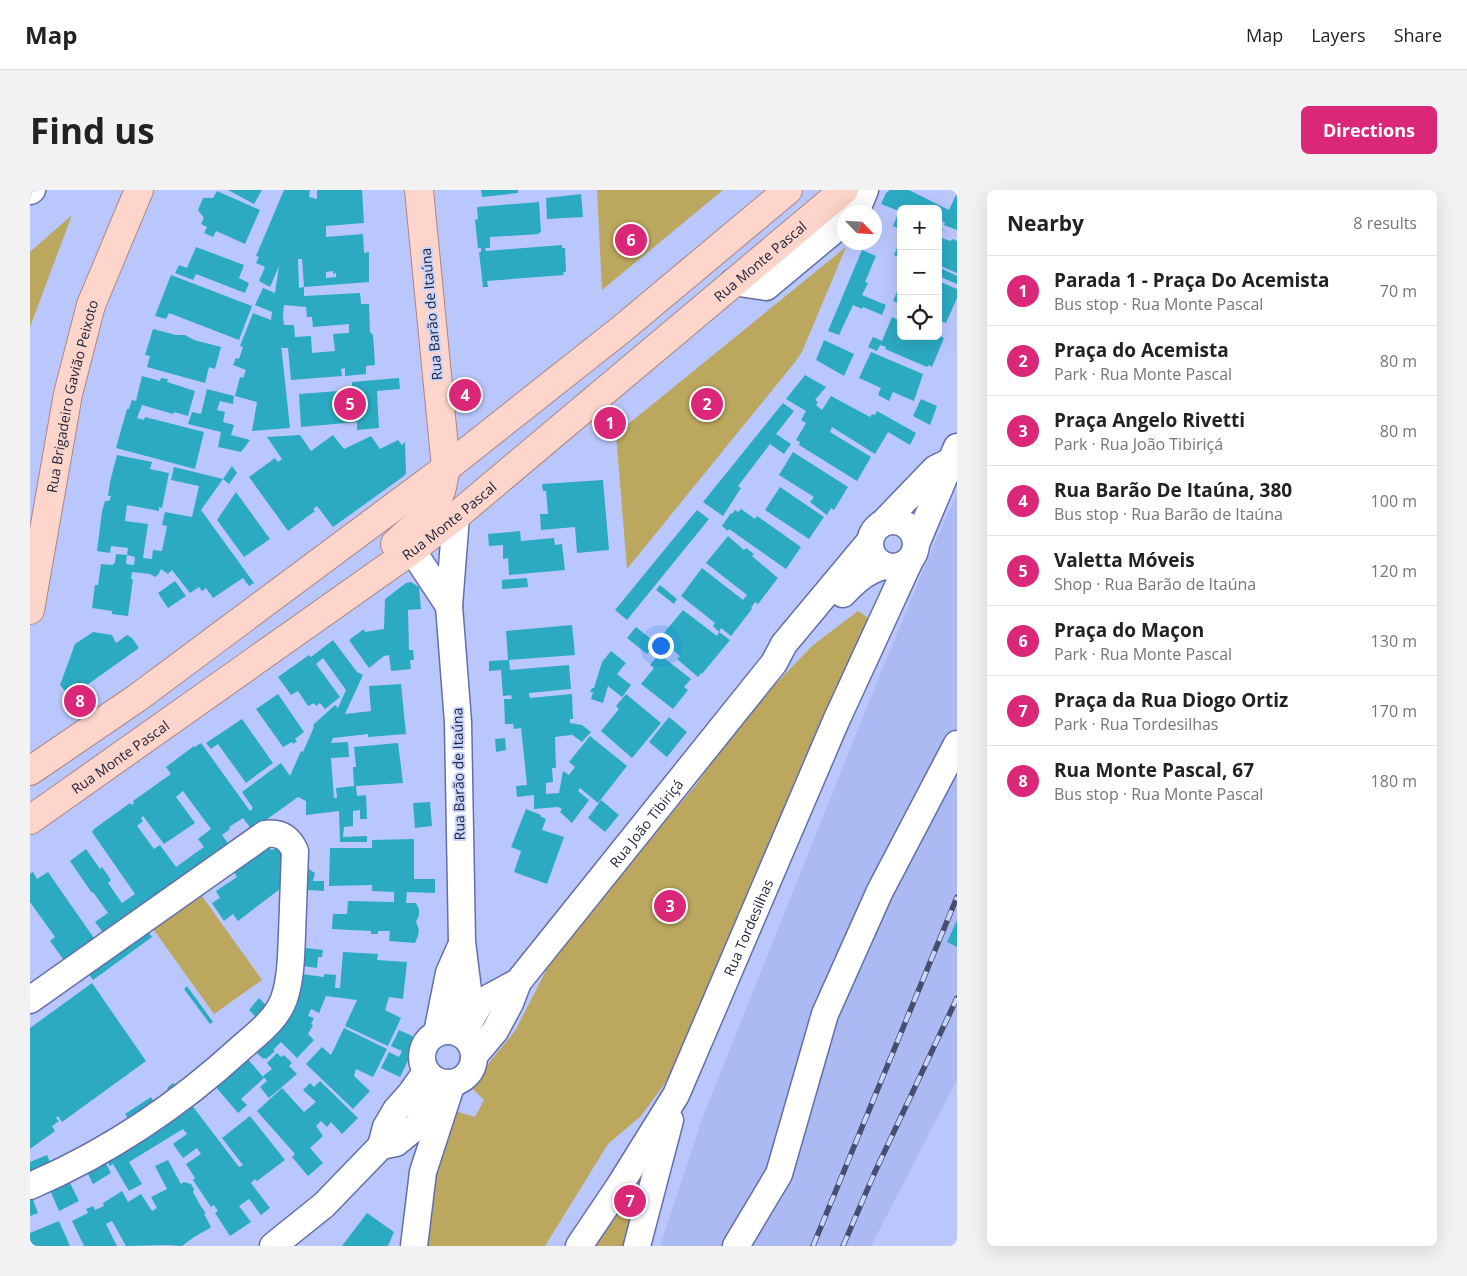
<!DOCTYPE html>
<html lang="en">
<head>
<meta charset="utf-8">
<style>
	:root { --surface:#fff; --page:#f2f2f2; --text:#222; --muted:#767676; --line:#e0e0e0; --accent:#db2777 }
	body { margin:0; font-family:"Open Sans",sans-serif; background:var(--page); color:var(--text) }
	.controls { position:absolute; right:15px; top:15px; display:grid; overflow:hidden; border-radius:8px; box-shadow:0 5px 20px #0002 }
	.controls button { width:45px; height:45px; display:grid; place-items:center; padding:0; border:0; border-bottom:1px solid var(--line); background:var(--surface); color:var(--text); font:25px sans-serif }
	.compass { position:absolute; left:807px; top:15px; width:45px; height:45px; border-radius:50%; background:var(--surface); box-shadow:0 5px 20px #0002; rotate:115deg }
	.you { position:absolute; left:630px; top:455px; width:18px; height:18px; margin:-12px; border:4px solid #fff; border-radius:50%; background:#1a73e8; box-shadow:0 0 0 8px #1a73e833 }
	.badge { display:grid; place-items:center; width:32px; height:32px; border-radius:50%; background:var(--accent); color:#fff; font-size:16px; font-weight:700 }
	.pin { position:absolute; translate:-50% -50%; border:2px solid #fff; box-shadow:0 1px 5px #0006 }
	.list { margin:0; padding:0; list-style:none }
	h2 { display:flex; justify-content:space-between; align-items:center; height:65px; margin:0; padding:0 20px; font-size:21px }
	h2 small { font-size:16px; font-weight:400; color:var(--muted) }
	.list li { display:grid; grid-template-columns:32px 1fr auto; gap:15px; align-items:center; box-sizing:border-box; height:70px; padding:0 20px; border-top:1px solid var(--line) }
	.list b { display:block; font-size:19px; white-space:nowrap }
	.list p { margin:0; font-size:16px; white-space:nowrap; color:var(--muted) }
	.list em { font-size:16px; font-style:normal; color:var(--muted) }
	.icon { flex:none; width:28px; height:28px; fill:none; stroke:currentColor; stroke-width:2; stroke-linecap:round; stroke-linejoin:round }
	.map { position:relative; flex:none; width:927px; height:1056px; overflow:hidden; border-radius:8px }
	header { display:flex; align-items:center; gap:30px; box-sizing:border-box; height:70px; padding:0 25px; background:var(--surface); border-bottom:1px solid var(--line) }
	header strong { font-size:24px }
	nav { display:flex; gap:28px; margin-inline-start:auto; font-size:18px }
	.intro { display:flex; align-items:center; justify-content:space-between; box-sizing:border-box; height:120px; padding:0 30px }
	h1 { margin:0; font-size:35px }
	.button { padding:12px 22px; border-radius:8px; background:var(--accent); color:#fff; font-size:18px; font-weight:700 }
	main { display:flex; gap:30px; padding:0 30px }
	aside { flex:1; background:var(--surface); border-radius:8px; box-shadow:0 5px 20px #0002 }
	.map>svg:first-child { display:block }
	.built { fill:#acbaf4 }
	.green { fill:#bca75e }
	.building { fill:#2caac2; fill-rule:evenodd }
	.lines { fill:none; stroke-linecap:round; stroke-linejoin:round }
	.minor-casing { stroke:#626fac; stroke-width:29 }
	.major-casing { stroke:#ae8482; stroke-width:30 }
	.minor { stroke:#fff; stroke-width:26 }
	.major { stroke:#fed5cb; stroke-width:28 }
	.rail-casing { stroke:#474f6f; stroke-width:5.5 }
	.rail { stroke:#cad5fd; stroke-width:4; stroke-dasharray:11; stroke-linecap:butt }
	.labels { text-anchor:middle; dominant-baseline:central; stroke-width:4; stroke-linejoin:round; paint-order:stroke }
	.street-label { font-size:14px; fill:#1c213a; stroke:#cad5fd }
</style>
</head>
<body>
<header>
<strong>Map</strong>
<nav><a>Map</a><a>Layers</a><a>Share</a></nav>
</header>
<div class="intro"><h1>Find us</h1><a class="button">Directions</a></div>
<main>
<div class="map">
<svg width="927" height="1056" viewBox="0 0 927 1056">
	<rect width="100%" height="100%" fill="#bac7fc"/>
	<path class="built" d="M927,304V890L841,1056H630L673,926L851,482L905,352Z"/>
	<path class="green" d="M567,0H693L572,100Z
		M42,25L0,137V62Z
		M816,57L772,162L765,172L597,379L586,244Z
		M828,421L840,429L641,885L611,926L578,954L515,1056H390L395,995L425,921L445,927L454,910L442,898L462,869L485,841L522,769L608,663L666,595L716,525L782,456Z
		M169,702L232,790L184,824L121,736Z
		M623,966L597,1056H557Z"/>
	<path class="building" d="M198,0H232L224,14Z
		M254,0H280L279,7L287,9V0H332L334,33L296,36V47L333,44L334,63L339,62V92L274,97L272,69H268L269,98L274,97V106L330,103L331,114H339L340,141H339L343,145L345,175L336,176V184L315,186V178L311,179L312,186L261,190L258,158H252L251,154L260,238L222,241L227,212L205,206L210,187L213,188L216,180L203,175L206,168L209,169L213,157L210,156L223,123L241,130L242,122L225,115L233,98L245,103L249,76L240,97L229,91L235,77L226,73L229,67L226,66ZM303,81V84L306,83V87L296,88V82ZM254,115L276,117L277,127H282L283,137L319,134V143L303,144L305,161L282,163L281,146L265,147L264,135H254L253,125Z
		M451,0H488V3L452,7Z
		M860,0H879L919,20L927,3V40L914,35L915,33L910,30L908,33V19H879L872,16L869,21L851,14L856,3Z
		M187,1L230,20L215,54L186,41L183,47L174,43L177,37L171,34L174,28L168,20L173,8H183Z
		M551,4L553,27L517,29L516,8Z
		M509,12L511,42L509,43V44L460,47V58H455L456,61L532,55V58H535L536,82H533L534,85L457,91L458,97H453L449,62H451V58H448L445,30L448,29L447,17Z
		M869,21L871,22V40L863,36Z
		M908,38L913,39L909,47L920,51L923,49L927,51V83L908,75Z
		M871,49V68L864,65Z
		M166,57L214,75L209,88L219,93L215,103L166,84L163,90L145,83L149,75L157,78Z
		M832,60L846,66L835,92L838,93L832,105L856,115L852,125L833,117L832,119L823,115L809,145L798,141Z
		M908,77L927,86V94L908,86Z
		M141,85L222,116L209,150L139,123L136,129L125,126Z
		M908,91L927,99V108L916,133L908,130Z
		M871,92V122L868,120L870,114L863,111Z
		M862,127L871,131V146L908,145L914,148L902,177L899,175L897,177L855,159L856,157L850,155L847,161L838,157L843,147L852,151Z
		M123,139L146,145H155L164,150L191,157L185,179L179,177L175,193L117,177L120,166L115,165Z
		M794,150L824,164L814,186L786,170Z
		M841,162L893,184L884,211L863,202L859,211L848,205L851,198L829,188Z
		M775,185L796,197L785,210L788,212L786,215L792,220L801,206L840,227L842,224L845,225L847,221L886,243L880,255L858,242L845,264L802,237L800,242L841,267L827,291L769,255L770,252L766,250L776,233L771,230L776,221L756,209Z
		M112,186L130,191L131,188L138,189L137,192L165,201L158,226L144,222L143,224L112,215L107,228L114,230L115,227L174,242L165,279L86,258L97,219H99L102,210L106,211Z
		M369,188L370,199L347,201L349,238L327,240V232L271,237L269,204L322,200V192Z
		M177,199L204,206L203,214L190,211L187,220L195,222L193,232L204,235L201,245L220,250L211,262L188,257L191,242L158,234L162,222L171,224Z
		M891,209L907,216L900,235L883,226Z
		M753,213L764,221L746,244L761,254L754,264L740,254L708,296L711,298L693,326L673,312Z
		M270,245L281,261L303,245L314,259L341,246L350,259L368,250L372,255L375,252L376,283L374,286L303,337L287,316L283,319L285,321L258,341L219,287L245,268L248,272L252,269L237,247Z
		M763,262L818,297L804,320L801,318L797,325L780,312L784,307L749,285Z
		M87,265L122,272L120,279L139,283L132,318L129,317V321L97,315L95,331L118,334L113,368L122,369L123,360L132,361L137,336L132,335L135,322L162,327L169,296L141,290L144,277L193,289L171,320L224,393L219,396L213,388L183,408L176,398L172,401L169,397L160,403L142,380L138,384L131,379L128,385L125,387L120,384L102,382L101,389H103L98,426L82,424V421L62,418L65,395H68L71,374L83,375L85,372L86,364L97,365L98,358L81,356L80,363L67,361L72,321L75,311H79L81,306H78L80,292ZM97,365L105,367L104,375L96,374Z
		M202,276L207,283L199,294L193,289Z
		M573,290L579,360L547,363L545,337L511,340L510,324H518L516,301H513L512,294Z
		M750,297L794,327L779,349L735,320Z
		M206,302L240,349L214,367L187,330Z
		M711,319L725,329L727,326L771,357L756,379L699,339L698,341L692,336L701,323L702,324L705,320L708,322Z
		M667,320L679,329L597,430L585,420Z
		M490,341L491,351L524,348L525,355L532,354L535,380L479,385L478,368L473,369V355L459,356L458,344Z
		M698,346L714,360L716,358L724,364L722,366L748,388L728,414L725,412L721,418L722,419L701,446L691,438L689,442L683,436L685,433L651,406L672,378L713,410L717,405L676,373Z
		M497,388L498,397L472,399V390Z
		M145,391L156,406L138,418L128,403Z
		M381,392L389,397L391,419L378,420L379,460H383L384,470H380L381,479L361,481L359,465L354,466L339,478L319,450L334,439L335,442L354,439L355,409L376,393Z
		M630,395L647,409L644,414L626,400Z
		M653,420L687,446L689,442L700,450L672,484L671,483L668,487L647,469L650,466L629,449Z
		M542,435L545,465L479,470L480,480L539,475L541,499L499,503L500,508L542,504L543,529H540V533L552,535L561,542L552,552L541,544V545L525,547L526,578H522L523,592L516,593V604L529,603L533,581L539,585L545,577L539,572L560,546L597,576L568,613L550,598L548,601L559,610L542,633L530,622L532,619L528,617L504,619V605L487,607L486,596L497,595L491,538L484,539L483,534H475L474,509H482L481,505L473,506L471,480L459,481V471L478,470L476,441Z
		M606,437L626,453L617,464L597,448Z
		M63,442L82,445L86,453L97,445L102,448L109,458L40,507L30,495L45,454Z
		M303,450L327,482L333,485L315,524L341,521L339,496L371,494L376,544L338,547V544L303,548L301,553L318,552L319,567L301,568L304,608H307L306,598L324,596L323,577H326L324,557L368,553L373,593L326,596L327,606L336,605L337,629H330V620L323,621V636L314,637L313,647L337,646V652H310L309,621L276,625V611L268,607L222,640L213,628L199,637L200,639L192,645L200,656L75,745L65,732L78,723L63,702L62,703L40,671L56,659L70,679L72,677L81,690L78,693L92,713L105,704L62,642L64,639L100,613L102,615L104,613L103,611L141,584L136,577L164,556L165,557L171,553L220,621L223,618L212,602L251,573L260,586L271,561L273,562L284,537L283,535L305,515L308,518L316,500L293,468L286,474L310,507L295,519L290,513L286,516L284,513L278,516L268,501L261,505L248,487L279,465L281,467ZM153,601L181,639L168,649L174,657L146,677L130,655L124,659L107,636L113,631L111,628L113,626L134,654L165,633L146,607Z
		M581,461L596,473L587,484L601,495L592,507L578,496L573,513L561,509L563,502H560L562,498H564L572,472Z
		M629,464L661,489L654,497L658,500L643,519L611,494L624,478L620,475Z
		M248,504L274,542L265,549L267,551L263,554L262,552L253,557L226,519Z
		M596,504L631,533L602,568L571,541L589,519L586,516Z
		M639,527L657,542L637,567L619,552Z
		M212,529L243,573L216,593L188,554L181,559L176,553Z
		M475,548L476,560L466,562L465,549Z
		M571,610L589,625L575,642L558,628Z
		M400,612L402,636L385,638L383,613Z
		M496,619L511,625L510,626L516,629L512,640L534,647L517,694L484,682L491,661L481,657Z
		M384,649V689H405V703L377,702L376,713H386L389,719V725L386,732L389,740L388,746L385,753L359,751L360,741H348V744H341V741L302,739L303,724H317L318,711L364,712V702L342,701V695L299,696L300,658H342V650Z
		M250,656L258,693L208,731L203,724L194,731L182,713L190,708L186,701L207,687L203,680L238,657L242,660Z
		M277,678L285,683L283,691H294V701L277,700Z
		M3,682L7,689L18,682L66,751L36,773L20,751L25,747L0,712V684Z
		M927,730V757L917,752Z
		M117,740L122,747L63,790L58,783Z
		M275,758L293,760L292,767H288L287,778L273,776Z
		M313,762L348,764L347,770L377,772L373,809L359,807L355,820L371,828L358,856L315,836L327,810L296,806L289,823L281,819L278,826L284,828L281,834L283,835L278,844L284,850L267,868L251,852L243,860L245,861L236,869L234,868L233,869L225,861L258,825L270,803L272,784L294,787V784L306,785L305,798H310Z
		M62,793L116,871L32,932L28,926L26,928L29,931L22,936L25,941L0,959V838Z
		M157,796L183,832L180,834L154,799Z
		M229,808L239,818L228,829L219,820Z
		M314,838L357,859L343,887L326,879L324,886L340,901L323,919L276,874L292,857L301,865Z
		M369,840L389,849L370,887L351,878L359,862L369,867L372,861L361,856Z
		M247,863L251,867L254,865L262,873L259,876L267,884L239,908L230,897L237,891L233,886L242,879L237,873Z
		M217,868L234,888L211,909L217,915L208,923L185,896Z
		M290,891L328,928L312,944L301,932L297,937L291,931L286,936L293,946L280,958L293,973L278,986L262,967L265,964L227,921L252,898L274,922L286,912L273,900L280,893L284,897Z
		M143,893L148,899L141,904L137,898Z
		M121,907L126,916L100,932L95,924Z
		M161,914L209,977L213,975L192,948L220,926L255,970L227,991L225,989L221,993L240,1018L231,1025L219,1009L209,1016L221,1032L200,1046L185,1023L188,1021L184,1015L181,1017L163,990L165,988L156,974L171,964L167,958L153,968L143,954L157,944L153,939L99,972L112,994L99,1001L83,974L80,976L76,970Z
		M17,965L22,977L0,984V972Z
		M138,970L151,994L154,992L161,994L164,999L163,1002L170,1015L176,1023L174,1024L181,1037L180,1038L164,1047L152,1056L135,1055L96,1056L82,1031L76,1034L87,1056H54L42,1031L58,1023L56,1019L63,1016L65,1020L74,1016L73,1013L92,1001L98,1012L111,1004L122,1021L127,1018L121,1007L137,999L125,976Z
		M75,972L81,983L63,994L57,982Z
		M39,991L49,1011L29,1021L20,1000Z
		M2,1007L8,1023L0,1026V1008Z
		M337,1023L364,1042L358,1056H312Z
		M29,1031L40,1056H0V1043Z"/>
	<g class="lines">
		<g class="minor-casing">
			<g id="minor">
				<path d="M0,1L2,0"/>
				<path d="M826,22L835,0"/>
				<path d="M703,92L736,97L814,32"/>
				<circle cx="863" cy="354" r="23"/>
				<path d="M853,333L905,279L919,272"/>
				<path d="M886,354L927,257"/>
				<path d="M382,360L419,416"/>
				<path d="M813,404C825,391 836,381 854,376"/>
				<path d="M0,810L235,644C250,642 259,648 265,661C264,689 263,717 262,745C261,766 261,789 254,809C247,829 227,844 212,857C149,915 79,962 0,996"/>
				<path d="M435,839L451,812L488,792"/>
				<circle cx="418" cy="867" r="26"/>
				<path d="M426,842L438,800L432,752L428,532L419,416L426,326"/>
				<path d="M407,843L419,783L430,758"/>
				<path id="s1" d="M444,866L465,841L480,813L488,792L744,473L754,454L840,351"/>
				<path d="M351,956L366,953L388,935L406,902"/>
				<path d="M243,1056L294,1015L351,956L356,937L366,920L381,903L396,882"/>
				<path d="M384,1056L393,982L422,893"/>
				<path id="s2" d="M549,1056L590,995L646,905L806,531L881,368"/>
				<path d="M607,1056L640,930"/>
				<path d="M706,1056L749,984L795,824L850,701L927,554"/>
			</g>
		</g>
		<g class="major-casing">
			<g id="major">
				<path d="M365,354C381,338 403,323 411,301C413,294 414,286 416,278L389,0"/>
				<path id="s3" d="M0,420L38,204L61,115L109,0"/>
				<path d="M0,581L107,508L416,278L593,138L758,0"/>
				<path id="s4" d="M0,630L382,360L426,326L814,0"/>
			</g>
		</g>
		<use href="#minor" class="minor"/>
		<use href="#major" class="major"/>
		<g class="rail-casing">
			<path id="rail" d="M783,1056L927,707
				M813,1056L844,984L927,808"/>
		</g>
		<use href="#rail" class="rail"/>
	</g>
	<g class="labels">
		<g class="street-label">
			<text stroke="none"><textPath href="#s4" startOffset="920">Rua Monte Pascal</textPath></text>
			<text transform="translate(401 124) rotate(-95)">Rua Barão de Itaúna</text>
			<text stroke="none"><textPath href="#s3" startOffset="218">Rua Brigadeiro Gavião Peixoto</textPath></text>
			<text stroke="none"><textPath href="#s4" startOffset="515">Rua Monte Pascal</textPath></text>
			<text stroke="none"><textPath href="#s4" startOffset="110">Rua Monte Pascal</textPath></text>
			<text transform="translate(428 584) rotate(-91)">Rua Barão de Itaúna</text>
			<text stroke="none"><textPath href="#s1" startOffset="291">Rua João Tibiriçá</textPath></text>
			<text stroke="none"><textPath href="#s2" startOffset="362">Rua Tordesilhas</textPath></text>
		</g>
	</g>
</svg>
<div class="controls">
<button>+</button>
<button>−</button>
<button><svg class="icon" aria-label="locate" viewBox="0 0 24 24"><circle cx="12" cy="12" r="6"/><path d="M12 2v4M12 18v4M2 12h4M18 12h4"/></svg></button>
</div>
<svg class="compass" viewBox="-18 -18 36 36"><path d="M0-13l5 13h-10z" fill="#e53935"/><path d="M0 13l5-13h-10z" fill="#767676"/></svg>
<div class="you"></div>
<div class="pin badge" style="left:580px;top:233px">1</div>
<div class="pin badge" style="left:677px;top:214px">2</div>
<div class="pin badge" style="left:640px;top:716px">3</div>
<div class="pin badge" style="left:435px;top:205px">4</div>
<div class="pin badge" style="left:320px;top:214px">5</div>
<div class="pin badge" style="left:601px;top:50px">6</div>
<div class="pin badge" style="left:600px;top:1011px">7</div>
<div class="pin badge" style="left:50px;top:511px">8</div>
</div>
<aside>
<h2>Nearby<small>8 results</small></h2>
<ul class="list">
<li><span class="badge">1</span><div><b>Parada 1 - Praça Do Acemista</b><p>Bus stop · Rua Monte Pascal</p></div><em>70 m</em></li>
<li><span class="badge">2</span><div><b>Praça do Acemista</b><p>Park · Rua Monte Pascal</p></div><em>80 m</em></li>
<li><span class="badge">3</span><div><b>Praça Angelo Rivetti</b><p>Park · Rua João Tibiriçá</p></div><em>80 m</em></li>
<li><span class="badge">4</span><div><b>Rua Barão De Itaúna, 380</b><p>Bus stop · Rua Barão de Itaúna</p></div><em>100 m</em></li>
<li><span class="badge">5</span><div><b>Valetta Móveis</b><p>Shop · Rua Barão de Itaúna</p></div><em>120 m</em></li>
<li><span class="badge">6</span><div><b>Praça do Maçon</b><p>Park · Rua Monte Pascal</p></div><em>130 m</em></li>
<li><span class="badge">7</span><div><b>Praça da Rua Diogo Ortiz</b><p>Park · Rua Tordesilhas</p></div><em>170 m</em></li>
<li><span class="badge">8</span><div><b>Rua Monte Pascal, 67</b><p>Bus stop · Rua Monte Pascal</p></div><em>180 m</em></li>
</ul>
</aside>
</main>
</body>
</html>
